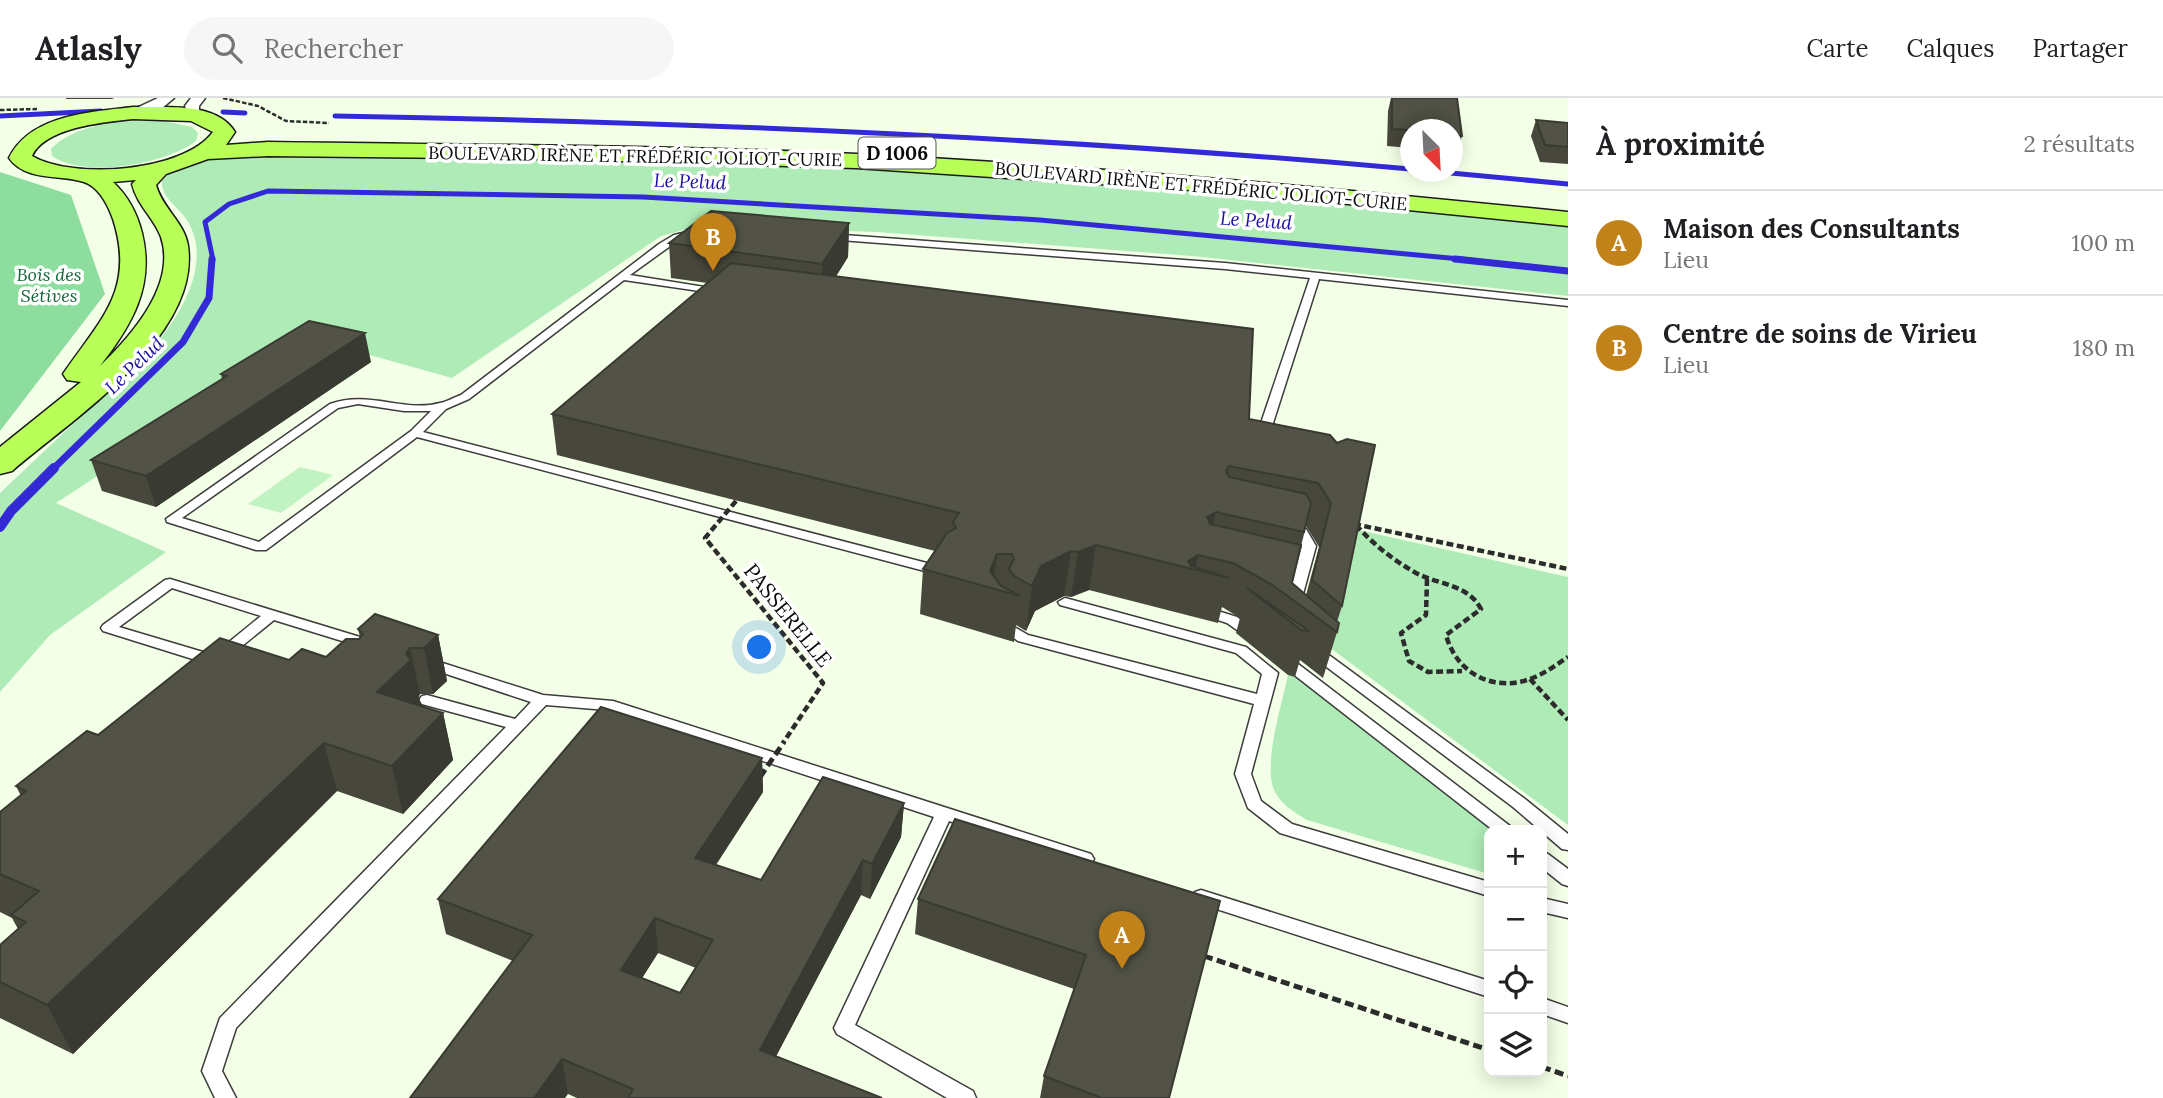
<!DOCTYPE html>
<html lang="fr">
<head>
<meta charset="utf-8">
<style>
	:root { --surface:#fff; --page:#f6f6f6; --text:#202124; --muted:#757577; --line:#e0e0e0; --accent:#c2821a }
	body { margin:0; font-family:Lora,serif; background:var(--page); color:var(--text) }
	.controls { position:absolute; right:21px; bottom:21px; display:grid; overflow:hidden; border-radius:14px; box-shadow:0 4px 18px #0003 }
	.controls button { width:63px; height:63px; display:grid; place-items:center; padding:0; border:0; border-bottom:2px solid var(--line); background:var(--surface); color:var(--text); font:35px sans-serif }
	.compass { position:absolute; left:1400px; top:21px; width:63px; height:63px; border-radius:50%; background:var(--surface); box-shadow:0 4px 18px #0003; rotate:156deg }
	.you { position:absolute; left:760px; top:550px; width:24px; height:24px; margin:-18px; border:5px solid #fff; border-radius:50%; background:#1a73e8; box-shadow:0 0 0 10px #1a73e833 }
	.badge { display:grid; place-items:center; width:46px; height:46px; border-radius:50%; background:var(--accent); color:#fff; font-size:23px; font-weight:700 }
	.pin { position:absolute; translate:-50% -58px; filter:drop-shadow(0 2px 4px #0008) }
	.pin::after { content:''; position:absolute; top:37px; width:24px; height:21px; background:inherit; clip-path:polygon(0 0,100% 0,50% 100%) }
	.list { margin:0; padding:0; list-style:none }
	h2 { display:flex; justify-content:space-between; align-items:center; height:91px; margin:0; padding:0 28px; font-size:30px }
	h2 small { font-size:23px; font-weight:400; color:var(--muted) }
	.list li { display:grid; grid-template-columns:46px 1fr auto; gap:21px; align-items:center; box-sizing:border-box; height:105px; padding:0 28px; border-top:2px solid var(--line) }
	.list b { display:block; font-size:26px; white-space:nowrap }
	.list p { margin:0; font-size:23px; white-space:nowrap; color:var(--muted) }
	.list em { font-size:23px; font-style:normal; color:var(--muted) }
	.icon { flex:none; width:38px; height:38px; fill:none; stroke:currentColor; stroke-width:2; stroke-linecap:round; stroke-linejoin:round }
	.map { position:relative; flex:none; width:1568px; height:1000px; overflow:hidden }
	header { display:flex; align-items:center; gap:42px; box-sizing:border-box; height:98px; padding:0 35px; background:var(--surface); border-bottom:2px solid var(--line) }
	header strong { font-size:33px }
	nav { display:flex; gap:38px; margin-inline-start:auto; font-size:24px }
	.search { width:490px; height:63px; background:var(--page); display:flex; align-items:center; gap:18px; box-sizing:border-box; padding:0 24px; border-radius:38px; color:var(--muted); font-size:26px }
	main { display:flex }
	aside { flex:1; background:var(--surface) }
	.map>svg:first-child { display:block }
	.green { fill:#aeebb7 }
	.forest { fill:#8ddd9e }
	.pitch { fill:#c1f2c1 }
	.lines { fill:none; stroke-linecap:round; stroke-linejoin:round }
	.stream-far2 { stroke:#3429d7; stroke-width:5 }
	.stream-far1 { stroke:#3429d7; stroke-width:7 }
	.stream { stroke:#3429d7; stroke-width:10 }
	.service-casing { stroke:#3d3d3d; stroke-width:3 }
	.minor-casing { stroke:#3d3d3d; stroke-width:3 }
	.primary-casing { stroke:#1b1b1b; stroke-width:3 }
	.path-far2 { stroke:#2c2c2c; stroke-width:2.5; stroke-dasharray:4.5 2; stroke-linecap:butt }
	.path-far1 { stroke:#2c2c2c; stroke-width:4.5; stroke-dasharray:7 3.5; stroke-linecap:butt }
	.path { stroke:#2c2c2c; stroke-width:5; stroke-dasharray:9 4.5; stroke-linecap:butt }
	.service { fill:#fff; fill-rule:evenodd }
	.minor { fill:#fff; fill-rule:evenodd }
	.primary { fill:#b8ff57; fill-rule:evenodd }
	.path-bridge-far1 { stroke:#2c2c2c; stroke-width:4.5; stroke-dasharray:7 3.5; stroke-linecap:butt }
	.path-bridge { stroke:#2c2c2c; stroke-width:5; stroke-dasharray:9 4.5; stroke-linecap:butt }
	.wall { fill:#47473c; fill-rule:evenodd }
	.shaded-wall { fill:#393a31 }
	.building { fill:#525346; stroke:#393a31; stroke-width:2; fill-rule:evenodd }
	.labels { text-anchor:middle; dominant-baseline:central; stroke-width:7; stroke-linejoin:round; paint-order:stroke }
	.far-street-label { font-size:18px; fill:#0a0a0a; stroke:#fff }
	.far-park-label { font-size:18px; font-style:italic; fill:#17653b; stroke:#fff }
	.shield { fill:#fff; stroke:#545454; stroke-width:2 }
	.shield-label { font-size:19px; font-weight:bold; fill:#0a0a0a }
	.far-water-label { font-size:19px; font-style:italic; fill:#1c0ca2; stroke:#fff }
	.street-label { font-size:21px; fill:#0a0a0a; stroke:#fff }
</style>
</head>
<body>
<header>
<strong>Atlasly</strong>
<div class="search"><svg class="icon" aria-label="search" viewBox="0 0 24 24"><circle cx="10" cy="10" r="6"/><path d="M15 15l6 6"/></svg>Rechercher</div>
<nav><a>Carte</a><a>Calques</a><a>Partager</a></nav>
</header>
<main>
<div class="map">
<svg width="1568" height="1000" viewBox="0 0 1568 1000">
	<rect width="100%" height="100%" fill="#f4ffe7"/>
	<path class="green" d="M160,22L192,29L198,35L196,43C166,66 85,81 52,58L51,51C77,24 125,23 160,22Z
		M312,55L793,65L1258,95L1568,129V198L1192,158L877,134L698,128L661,138L452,280L309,240L56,405L166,454L50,537L0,594V395L150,253C179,220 214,166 187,122C178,108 161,100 162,83C187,51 274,57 312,55Z
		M1354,431L1568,479V727L1329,549Z
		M1288,577L1300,581L1492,732H1489V776L1307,722C1294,714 1283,708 1275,694C1262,669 1282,606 1288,577Z"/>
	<path class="forest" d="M0,74L71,97L105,196L0,333Z"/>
	<path class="pitch" d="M300,369L333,377L281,415L248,406Z"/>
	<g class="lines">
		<path class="stream-far2" d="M223,14L245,15
			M0,18L101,13
			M335,18C694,24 1052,39 1410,71
			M1440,74L1568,86
			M213,162L205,124L229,106L268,93L643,99L1040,122L1471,162"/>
		<path class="stream-far1" d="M1455,161L1568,173
			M52,372L183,244L209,200L212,161"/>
		<path class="stream" d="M0,429L11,413L54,370"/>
		<g class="service-casing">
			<path id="service" d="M695,132L700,135L698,137L680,141L630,177L717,191L722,194L720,196L624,182L469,301L446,311L423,334L946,470L948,473L946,476H936L417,339L266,452H256L167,424L166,421L330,306C370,292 403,315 440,305C447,304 454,299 461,297L659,146L674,137ZM358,306L404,313H431L411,333L259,444L182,420L338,310Z
				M830,136L1225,165L1568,202V208L1319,181L1273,325L1285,338L1279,342L1275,341L1261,325L1310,180L1225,171L827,141V137Z
				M1288,426L1306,431L1316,448L1300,507L1293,511L1286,507L1302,448L1296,437L1281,430Z
				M170,481L373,543L375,546L368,551L274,522L220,566L215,568L103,533L101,530L103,527L165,482ZM172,490L261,518L213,557L119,529Z
				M1065,500L1246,549L1278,575L1251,676L1261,703L1292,726L1489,784V798L1280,735L1248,710L1235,676L1254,606L1018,543L992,524L999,520L1028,537L1257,596L1262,576L1236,555L1060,507L1058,504Z
				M1202,508L1237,519L1259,536L1257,539H1247L1227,525L1197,515L1195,512Z
				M1313,547L1318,549L1525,701L1568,736V752L1562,751L1513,709L1308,555L1306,552Z
				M1284,557L1289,559L1510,728L1512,732H1493L1279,565L1277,562Z
				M427,560L543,597L613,603L1091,756L1094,761L1091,766L1085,768L949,723L855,927L973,993L976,1000H947L837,936L834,930L934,719L607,612L546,607L236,930L222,973L236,1000H215L202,973L220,920L506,629L422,606L419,602L422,598L427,597L515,621L531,604L422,568L420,565Z
				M1542,754L1548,756L1568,771V788L1562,786L1542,770Z
				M1201,792L1489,883V899L1195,804L1192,799L1195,794Z
				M1542,800L1568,806V820L1542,814Z
				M1542,900L1568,909V925L1542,916Z"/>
		</g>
		<g class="minor-casing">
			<path id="minor" d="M158,0H174L161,11L133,19L126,15Z
				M191,0H205L199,8V20H189L185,8Z"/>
		</g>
		<g class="primary-casing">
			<path id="primary" d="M133,9C165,10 216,3 235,34L226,47L268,44C464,47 661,47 857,56C1095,68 1331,90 1568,114V128L1237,95L856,70L547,61L268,58L208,61L166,76L156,87C162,110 185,125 188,148C201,239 71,322 12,373L0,376V349L81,284L67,282L63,276C100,222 136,192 113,121C108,107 99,89 84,84C60,76 26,84 9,60C30,17 90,14 133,9ZM133,21L191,23L213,34C184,74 73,82 32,58C45,29 105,24 133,21ZM136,82L132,86C137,107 154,120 161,139C177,187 131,238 100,268C132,227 155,188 142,135C137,115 128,98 113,84Z"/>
		</g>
		<path class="path-far2" d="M223,0L258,8L286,23L329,25
			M0,12L38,11"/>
		<path class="path-far1" d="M1354,426L1568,471
			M1356,427C1373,446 1393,462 1416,475C1439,487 1468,486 1481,511L1446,537C1457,577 1496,596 1535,579C1547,574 1557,566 1568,559
			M1427,481L1426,517L1401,535L1409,563L1428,574L1462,573
			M1530,581L1568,622"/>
		<path class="path" d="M1204,858L1489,952
			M1542,969L1568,978"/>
		<use href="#service" class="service"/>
		<use href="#minor" class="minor"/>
		<use href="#primary" class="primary"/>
		<path class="path-bridge-far1" d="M736,403L705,440L823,585L783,645"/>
		<path class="path-bridge" d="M760,679L784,644"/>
	</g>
	<path class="wall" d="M66,0H114L112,1H66Z
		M1391,0H1457L1462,38L1457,55H1452V32H1410V50L1387,48L1388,13Z
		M1536,22L1568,25V66L1540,64L1531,38Z
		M849,125L848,159L836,178L1249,321L1330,337L1342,508L1337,524V534L1323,580L1300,562L1295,579L1288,577L1236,535L1240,520L1222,509L1218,525L1089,492L1071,499L1064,498L1035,513L1026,533L1016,527L1014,544L920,516L923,471L935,453L557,357L552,316L707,185L671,180L669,145ZM1306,428L1319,449L1306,497L1292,485Z
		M371,264L156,409L102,393L91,362L222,281L221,276Z
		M358,531L438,537L447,583L433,596H420L419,598L421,607L443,615L453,662L403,716L337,693L73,956L0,920V847L18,831L12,820L0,814V714L21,698L16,688L98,637L289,562L326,559L359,541L360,539Z
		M762,660L763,694L716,767L761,782L904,705L901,739L870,801L861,797L776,958L882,1000H577L568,996L513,863L446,836L438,801ZM658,855L696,870L680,895L642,880Z
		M918,801L1220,803L1169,1000H1040L1044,978L1074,891L915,836Z"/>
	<path class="shaded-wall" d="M849,125L848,159L822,201V166Z
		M365,235L371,264L156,409L146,378Z
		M1216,414L1207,457H1198L1195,471L1187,469L1188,463L1207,419Z
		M1096,447L1089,492L1071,499L1078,454Z
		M1071,453L1064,498L1035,513L1026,533L1032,488L1041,468Z
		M997,456L993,491L990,473Z
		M438,537L447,583L433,596L424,550Z
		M410,550L420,596L419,598L421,608L377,594Z
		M443,615L453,662L403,716L392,668Z
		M324,645L337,693L73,956L47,907Z
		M762,660L763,694L697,795L695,760Z
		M904,705L901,739L870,801L872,766Z
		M863,762L861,797L761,987L760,952Z
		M655,820L658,855L625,907L621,872Z
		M562,961L568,996L565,1000H534Z"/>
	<path class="building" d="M1392,0H1457L1462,38L1452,37V32H1410L1392,31Z
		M1536,22L1568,25V49L1545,47Z
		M711,113L849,125L822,166L669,145Z
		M731,165L1253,231L1249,321L1330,337L1337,345L1347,341L1375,347L1342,508L1312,482L1331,405L1318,385L1229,368L1226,373L1229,379L1306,396L1311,405L1304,434L1216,414L1207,419L1210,426L1301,447L1292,485L1339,525L1337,534L1271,486L1233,465L1198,457L1188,463L1191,468L1229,480L1096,447L1078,454L1071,453L1041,468L1032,488L1014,478L1009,471L1014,461L1012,456H997L990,473L1001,488L1020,498L923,471L947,435L956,430L953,424L959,415L552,316Z
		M309,223L365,235L146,378L91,362L227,278L221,276Z
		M1247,490L1309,533L1301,532Z
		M375,516L438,537L424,550H410L406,556L411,562L377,594L443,615L392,668L324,645L47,907L0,884V847L26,824L11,817L39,793L0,776V714L26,693L16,688L87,633L98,637L220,540L289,562L302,551L326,559L346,541H359L363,536L358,531Z
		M601,609L762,660L695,760L761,782L823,679L904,705L872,766L863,762L760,952L882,1000H628L633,991L562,961L534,1000H410L532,837L438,801ZM655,820L713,842L680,895L621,872Z
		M955,721L1220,803L1169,1000H1102L1044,978L1086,857L918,801Z"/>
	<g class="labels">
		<g class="far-street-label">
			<text transform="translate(635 58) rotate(1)">BOULEVARD IRÈNE ET FRÉDÉRIC JOLIOT-CURIE</text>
			<text transform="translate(1201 88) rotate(5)">BOULEVARD IRÈNE ET FRÉDÉRIC JOLIOT-CURIE</text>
		</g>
		<g class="far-park-label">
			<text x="49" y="176">Bois des<tspan x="49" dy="21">Sétives</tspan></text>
		</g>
		<rect class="shield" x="858.5" y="39.5" width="77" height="31" rx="5"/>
		<g class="shield-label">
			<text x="897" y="55">D 1006</text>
		</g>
		<g class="far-water-label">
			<text transform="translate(690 83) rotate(2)">Le Pelud</text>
			<text transform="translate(1256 122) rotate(4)">Le Pelud</text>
			<text transform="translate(134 267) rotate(-44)">Le Pelud</text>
		</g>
		<g class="street-label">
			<text transform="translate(788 517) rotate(51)">PASSERELLE</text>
		</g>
	</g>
</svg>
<div class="controls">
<button>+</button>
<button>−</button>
<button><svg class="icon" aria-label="locate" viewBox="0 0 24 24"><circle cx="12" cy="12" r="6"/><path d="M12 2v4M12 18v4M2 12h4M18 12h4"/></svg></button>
<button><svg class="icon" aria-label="layers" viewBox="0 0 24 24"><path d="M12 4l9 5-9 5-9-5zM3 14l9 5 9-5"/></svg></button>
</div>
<svg class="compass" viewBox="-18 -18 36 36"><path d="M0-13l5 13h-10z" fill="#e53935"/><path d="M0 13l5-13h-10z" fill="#757577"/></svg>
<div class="you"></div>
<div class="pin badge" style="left:1122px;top:871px">A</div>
<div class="pin badge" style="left:713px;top:173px">B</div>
</div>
<aside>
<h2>À proximité<small>2 résultats</small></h2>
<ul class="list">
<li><span class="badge">A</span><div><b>Maison des Consultants</b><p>Lieu</p></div><em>100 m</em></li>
<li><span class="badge">B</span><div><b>Centre de soins de Virieu</b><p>Lieu</p></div><em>180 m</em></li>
</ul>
</aside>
</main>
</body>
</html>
